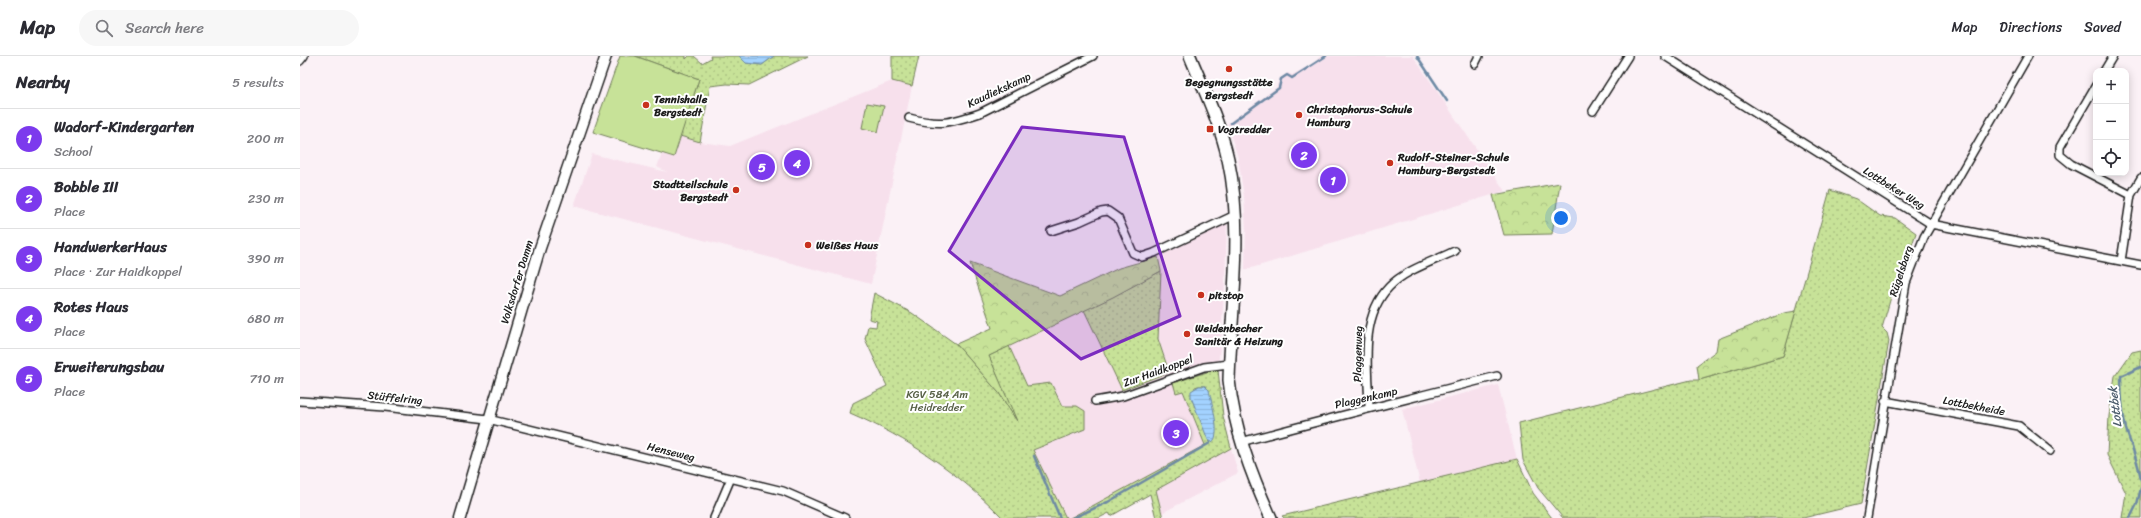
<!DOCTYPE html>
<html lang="en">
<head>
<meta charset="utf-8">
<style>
	:root { --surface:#fff; --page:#f7f7f7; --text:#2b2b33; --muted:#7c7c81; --line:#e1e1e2; --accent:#7c3aed }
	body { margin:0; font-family:Sriracha,sans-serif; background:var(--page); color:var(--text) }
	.controls { position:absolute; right:12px; top:12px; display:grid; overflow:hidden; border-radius:8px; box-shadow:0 2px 10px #0003 }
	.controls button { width:36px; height:36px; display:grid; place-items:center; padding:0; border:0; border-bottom:1px solid var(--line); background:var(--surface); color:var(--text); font:20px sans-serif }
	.you { position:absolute; left:1261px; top:162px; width:14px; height:14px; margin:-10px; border:3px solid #fff; border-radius:50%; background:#1a73e8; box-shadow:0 0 0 6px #1a73e833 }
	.badge { display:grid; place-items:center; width:26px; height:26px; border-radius:50%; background:var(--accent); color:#fff; font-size:13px; font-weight:700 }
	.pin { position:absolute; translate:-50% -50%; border:2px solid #fff; box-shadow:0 1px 4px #0006 }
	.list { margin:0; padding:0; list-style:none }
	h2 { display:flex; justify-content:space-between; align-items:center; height:52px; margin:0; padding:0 16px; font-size:17px }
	h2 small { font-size:13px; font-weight:400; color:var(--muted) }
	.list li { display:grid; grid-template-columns:26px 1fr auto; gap:12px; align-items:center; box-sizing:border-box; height:60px; padding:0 16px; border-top:1px solid var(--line) }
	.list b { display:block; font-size:15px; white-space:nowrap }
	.list p { margin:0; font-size:13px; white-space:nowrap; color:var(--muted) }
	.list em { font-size:13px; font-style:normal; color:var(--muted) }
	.icon { flex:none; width:22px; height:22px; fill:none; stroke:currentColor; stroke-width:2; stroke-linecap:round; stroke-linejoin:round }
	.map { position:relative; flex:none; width:1841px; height:462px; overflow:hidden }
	header { display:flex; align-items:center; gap:24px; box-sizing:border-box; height:56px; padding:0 20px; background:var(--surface); border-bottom:1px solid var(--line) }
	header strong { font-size:19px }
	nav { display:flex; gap:22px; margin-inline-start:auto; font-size:14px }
	.search { width:280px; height:36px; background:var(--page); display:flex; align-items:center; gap:10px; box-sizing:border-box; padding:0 14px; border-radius:22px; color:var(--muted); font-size:15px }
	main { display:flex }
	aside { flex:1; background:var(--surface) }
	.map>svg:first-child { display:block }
	.built { fill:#f7e0ec }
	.green { fill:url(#green-dots); stroke:#727f5a; fill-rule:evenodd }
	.forest { fill:url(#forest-crowns); stroke:#727f5a }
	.pitch { fill:#c7e298; stroke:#727f5a }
	.water { fill:url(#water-rules); stroke:#6d89a4 }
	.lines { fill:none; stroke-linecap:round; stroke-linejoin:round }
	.stream { stroke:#6d89a4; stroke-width:2.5 }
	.street-casing { stroke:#1c1c1c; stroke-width:10 }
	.secondary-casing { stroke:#1c1c1c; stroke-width:13 }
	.primary-casing { stroke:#1c1c1c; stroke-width:14 }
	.street { stroke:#fff; stroke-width:7 }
	.secondary { stroke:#fff; stroke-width:10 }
	.primary { stroke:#fff; stroke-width:11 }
	.marked { fill:#7b2cbf; fill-opacity:0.2; stroke:#7b2cbf; stroke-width:3; stroke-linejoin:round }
	.poi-dot { fill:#c8321e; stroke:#fff; stroke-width:1.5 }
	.labels { text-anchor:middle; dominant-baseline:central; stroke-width:4; stroke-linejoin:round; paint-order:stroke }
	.poi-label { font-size:11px; font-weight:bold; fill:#1c1c1c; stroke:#fff; text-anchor:start }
	.street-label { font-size:11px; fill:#1c1c1c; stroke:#fff }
	.park-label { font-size:11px; fill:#586147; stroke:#fff }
	.water-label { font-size:12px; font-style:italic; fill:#4b5c6b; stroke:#fff }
</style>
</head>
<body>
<header>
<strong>Map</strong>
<div class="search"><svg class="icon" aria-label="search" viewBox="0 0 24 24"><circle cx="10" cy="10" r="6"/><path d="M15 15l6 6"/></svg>Search here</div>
<nav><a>Map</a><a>Directions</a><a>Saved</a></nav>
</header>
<main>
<aside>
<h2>Nearby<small>5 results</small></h2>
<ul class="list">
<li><span class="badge">1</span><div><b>Wadorf-Kindergarten</b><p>School</p></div><em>200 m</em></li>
<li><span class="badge">2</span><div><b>Bobble III</b><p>Place</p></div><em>230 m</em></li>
<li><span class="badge">3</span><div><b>HandwerkerHaus</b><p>Place · Zur Haidkoppel</p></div><em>390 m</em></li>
<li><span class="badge">4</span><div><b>Rotes Haus</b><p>Place</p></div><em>680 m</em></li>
<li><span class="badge">5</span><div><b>Erweiterungsbau</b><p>Place</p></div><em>710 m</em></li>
</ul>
</aside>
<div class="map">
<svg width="1841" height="462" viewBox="0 0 1841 462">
	<defs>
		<pattern id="green-dots" width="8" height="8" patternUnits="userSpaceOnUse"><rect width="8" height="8" fill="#c7e298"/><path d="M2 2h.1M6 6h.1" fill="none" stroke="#aac182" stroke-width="1.8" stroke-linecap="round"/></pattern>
		<pattern id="forest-crowns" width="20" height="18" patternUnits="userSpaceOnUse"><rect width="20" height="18" fill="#c7e298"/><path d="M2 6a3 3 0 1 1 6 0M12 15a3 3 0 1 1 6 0" fill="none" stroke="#aac182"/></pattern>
		<pattern id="water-rules" width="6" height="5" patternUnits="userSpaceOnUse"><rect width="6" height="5" fill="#a3d2ff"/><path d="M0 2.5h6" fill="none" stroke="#8cb4da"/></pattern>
	</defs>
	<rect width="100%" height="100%" fill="#fbf1f6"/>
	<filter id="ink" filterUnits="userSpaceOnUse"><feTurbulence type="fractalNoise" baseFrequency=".025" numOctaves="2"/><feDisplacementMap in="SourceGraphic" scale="8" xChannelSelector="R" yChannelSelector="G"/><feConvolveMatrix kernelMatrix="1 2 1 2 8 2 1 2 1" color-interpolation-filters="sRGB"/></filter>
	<g filter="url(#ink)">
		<path class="built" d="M1021,0H1113L1205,135L945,214L946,174L944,141L938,101L927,68L976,32L980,22L988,17L992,19L1014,7Z
			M592,25L612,30L571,228L274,150L292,98L367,116L357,111L362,98L374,101L380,80L400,86L430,90Z
			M927,166L925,226L918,314L900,318L873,327L883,334L905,389L770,462H766L733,394L785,373L777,350H762L751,327L727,330L709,290L784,254L822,334L869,316L858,283L861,215L858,201Z
			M1198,329L1217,403L1120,427L1102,353Z
			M931,392L938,417L862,457L856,434Z"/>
		<path class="green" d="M335,0H386V3L389,0H394L402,7L411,2L410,0H439L446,7L462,9L474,0H508L449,29L427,28L410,30L400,86L380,80L399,23Z
			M592,0H619L612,30L592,25Z
			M1530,134L1556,143L1580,160L1595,162L1616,177L1598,231L1593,234L1582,272L1587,277L1589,285L1561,448L1503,462H1263L1238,432L1223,404L1219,367L1391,324H1399L1483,300Z
			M861,215L858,283L869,316L822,334L784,254Z
			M574,237L612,257L656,288L699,337L715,362L689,300L709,290L727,330L751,327L762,350H777L785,355V373L733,394L766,462H703C659,417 608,382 550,357L553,347L587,330L565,283L568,270L576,271L577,265L569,263Z
			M1841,294V462H1822L1826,437L1807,399L1809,360L1815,320L1832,296Z
			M913,314H918L923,360L931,392L856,434L863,462H856L850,438L811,460L809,457L799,462H770L905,389L883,335L876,337L873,327ZM899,330H905L910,386L891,341L895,331Z
			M1217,403L1233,437L1252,462H984L982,460Z"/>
		<path class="forest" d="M1260,127L1252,178L1204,179L1193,139Z
			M858,201L861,215L813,241L689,300L717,365L699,337L656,288L692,272L670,207L760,240L819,212Z
			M1496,255L1483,300L1399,324L1397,309L1416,295L1418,283L1484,257Z"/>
		<path class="pitch" d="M320,0H335L399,23L374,101L293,76Z
			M567,47L584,50L578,76L562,72Z"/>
		<path class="water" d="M439,0H474L462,9L446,7Z
			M899,330H905L909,334C911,345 922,380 912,386L908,384L891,341V335Z"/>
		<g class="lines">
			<path class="stream" d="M1117,0L1147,45
				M931,67L979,32L981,23L987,19L992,22L1026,0
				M1841,311L1821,320C1821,338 1822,356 1826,373C1831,390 1839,407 1841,424
				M734,400L760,462
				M773,462L808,446L910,387
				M1830,462L1837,448L1841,432"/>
			<g class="street-casing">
				<path id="street" d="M1365,0L1631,168L1841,209
					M0,5L4,0
					M1175,8L1179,0
					M1804,15L1813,0
					M1796,29L1760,91V99L1771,108L1831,139
					M1293,55L1328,0
					M609,62C640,70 650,67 680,57L793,0
					M751,175L779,166L801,156L808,155L818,162L833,197L842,201L854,197L935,159
					M1821,205L1831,139L1841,122
					M0,345L85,351L188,363L483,435L545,462
					M795,345L823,340L904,311L929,308
					M1585,345L1719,370L1750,395
					M1069,351C1068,312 1059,262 1089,231C1105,214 1134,205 1155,195
					M941,386C1026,363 1112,342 1197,320
					M414,462L431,422
					M1567,462L1606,227L1624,181L1728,0"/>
			</g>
			<g class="secondary-casing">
				<path id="secondary" d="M160,462L240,192L306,0"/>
			</g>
			<g class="primary-casing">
				<path id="primary" d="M890,0C904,34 920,67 928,103C944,175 931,251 929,324C934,373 951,418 971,462"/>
			</g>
			<use href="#street" class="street"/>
			<use href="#secondary" class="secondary"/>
			<use href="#primary" class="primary"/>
		</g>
	</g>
	<path class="marked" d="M722,71L824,81L880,260L781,303L649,195Z"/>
	<g class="poi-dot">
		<circle cx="929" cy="13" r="4"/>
		<circle cx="346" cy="49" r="4"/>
		<circle cx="999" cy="59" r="4"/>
		<rect x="906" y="69" width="8" height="8" rx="2"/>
		<circle cx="1090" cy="107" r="4"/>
		<circle cx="436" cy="134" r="4"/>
		<circle cx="508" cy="189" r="4"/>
		<circle cx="901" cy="239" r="4"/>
		<circle cx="887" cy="278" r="4"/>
	</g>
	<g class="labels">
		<g class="poi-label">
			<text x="929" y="26" text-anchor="middle">Begegnungsstätte<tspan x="929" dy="13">Bergstedt</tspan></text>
			<text x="354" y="43">Tennishalle<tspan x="354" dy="13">Bergstedt</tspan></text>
			<text x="1007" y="53">Christophorus-Schule<tspan x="1007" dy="13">Hamburg</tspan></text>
			<text x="918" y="73">Vogtredder</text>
			<text x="1098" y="101">Rudolf-Steiner-Schule<tspan x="1098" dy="13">Hamburg-Bergstedt</tspan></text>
			<text x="428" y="128" text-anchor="end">Stadtteilschule<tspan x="428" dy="13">Bergstedt</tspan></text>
			<text x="516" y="189">Weißes Haus</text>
			<text x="909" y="239">pitstop</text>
			<text x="895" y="272">Weidenbecher<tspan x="895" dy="13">Sanitär &amp; Heizung</tspan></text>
		</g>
		<g class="street-label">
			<text transform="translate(699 34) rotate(-25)">Kaudiekskamp</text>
			<text transform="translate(1594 132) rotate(32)">Lottbeker Weg</text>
			<text transform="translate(1601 215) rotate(-72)">Rügelsbarg</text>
			<text transform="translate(217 226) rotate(-73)">Volksdorfer Damm</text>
			<text transform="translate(1058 298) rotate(-89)">Plaggenweg</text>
			<text transform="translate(858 315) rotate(-20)">Zur Haidkoppel</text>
			<text transform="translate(95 342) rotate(6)">Stüffelring</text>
			<text transform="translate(1066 342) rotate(-13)">Plaggenkamp</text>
			<text transform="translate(1674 350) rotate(11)">Lottbekheide</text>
			<text transform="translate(371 396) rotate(14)">Henseweg</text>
		</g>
		<g class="park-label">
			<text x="637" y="338">KGV 584 Am<tspan x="637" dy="13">Heidredder</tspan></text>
		</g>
		<g class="water-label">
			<text transform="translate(1815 351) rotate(-97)">Lottbek</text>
		</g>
	</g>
</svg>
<div class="controls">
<button>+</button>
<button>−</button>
<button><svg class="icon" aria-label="locate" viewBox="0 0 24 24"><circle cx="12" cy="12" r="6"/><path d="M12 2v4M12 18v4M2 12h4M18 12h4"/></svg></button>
</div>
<div class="you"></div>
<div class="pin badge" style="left:1033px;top:124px">1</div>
<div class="pin badge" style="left:1004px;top:99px">2</div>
<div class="pin badge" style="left:876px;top:377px">3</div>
<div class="pin badge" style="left:497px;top:107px">4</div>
<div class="pin badge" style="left:462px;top:111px">5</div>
</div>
</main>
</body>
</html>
